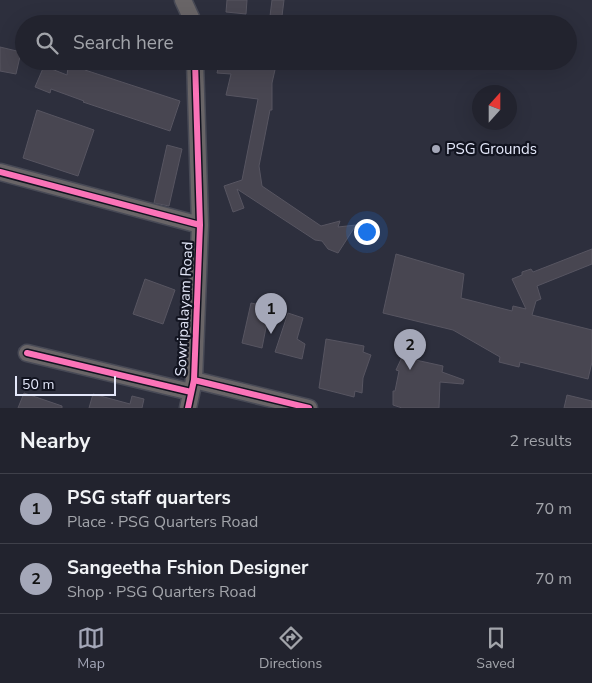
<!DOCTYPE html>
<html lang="en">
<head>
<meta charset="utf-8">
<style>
	:root { --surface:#22232e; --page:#2a2b36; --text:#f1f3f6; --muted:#a2a4aa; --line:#3f404a; --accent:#a4a7b8 }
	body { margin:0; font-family:"Nunito Sans",sans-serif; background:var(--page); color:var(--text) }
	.compass { position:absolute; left:472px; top:85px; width:45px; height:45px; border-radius:50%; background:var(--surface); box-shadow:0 5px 20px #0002; rotate:21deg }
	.scale { position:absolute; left:15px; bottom:12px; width:101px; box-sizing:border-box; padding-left:5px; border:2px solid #e4e8fa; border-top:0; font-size:14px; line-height:18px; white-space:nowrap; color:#e4e8fa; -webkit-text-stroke:4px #121420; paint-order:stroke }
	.you { position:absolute; left:366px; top:231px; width:18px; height:18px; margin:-12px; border:4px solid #fff; border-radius:50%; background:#1a73e8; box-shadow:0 0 0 8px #1a73e833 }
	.badge { display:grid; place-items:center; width:32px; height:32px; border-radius:50%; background:var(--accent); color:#111; font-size:16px; font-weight:700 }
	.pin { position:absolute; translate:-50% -41px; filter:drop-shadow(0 1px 2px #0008) }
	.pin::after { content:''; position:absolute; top:26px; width:18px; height:15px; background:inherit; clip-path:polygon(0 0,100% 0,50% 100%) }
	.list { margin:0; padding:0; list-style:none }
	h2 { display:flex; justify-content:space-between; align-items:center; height:65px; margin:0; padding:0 20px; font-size:21px }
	h2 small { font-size:16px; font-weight:400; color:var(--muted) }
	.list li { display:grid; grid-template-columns:32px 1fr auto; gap:15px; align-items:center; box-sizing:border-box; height:70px; padding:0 20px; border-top:1px solid var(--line) }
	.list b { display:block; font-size:19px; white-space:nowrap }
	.list p { margin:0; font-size:16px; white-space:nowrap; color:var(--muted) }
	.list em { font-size:16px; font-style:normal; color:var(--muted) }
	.icon { flex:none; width:28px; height:28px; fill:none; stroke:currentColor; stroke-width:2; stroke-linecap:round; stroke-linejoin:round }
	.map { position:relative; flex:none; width:592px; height:408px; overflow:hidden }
	.search { position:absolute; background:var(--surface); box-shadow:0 5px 20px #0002; left:15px; right:15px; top:15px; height:55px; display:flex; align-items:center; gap:12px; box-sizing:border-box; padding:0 18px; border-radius:28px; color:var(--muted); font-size:19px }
	.sheet { height:205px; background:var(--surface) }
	nav { display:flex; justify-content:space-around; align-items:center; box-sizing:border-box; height:70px; border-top:1px solid var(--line); background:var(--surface); font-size:14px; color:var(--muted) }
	nav a { display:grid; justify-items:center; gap:2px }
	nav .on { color:var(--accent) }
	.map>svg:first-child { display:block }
	.building { fill:#484651; stroke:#575561 }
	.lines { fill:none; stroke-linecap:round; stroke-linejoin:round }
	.minor-casing { stroke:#484a56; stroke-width:19 }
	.minor { stroke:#696567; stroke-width:16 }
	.cycleway-casing { stroke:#121420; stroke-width:9 }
	.cycleway { stroke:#fb73b8; stroke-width:6 }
	.poi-dot { fill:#a4a7b8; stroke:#121420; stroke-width:2 }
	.labels { text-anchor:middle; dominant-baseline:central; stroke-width:4.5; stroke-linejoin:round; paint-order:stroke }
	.poi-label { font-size:15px; fill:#e4e8fa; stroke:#121420; text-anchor:start }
	.street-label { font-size:15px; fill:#e4e8fa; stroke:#121420 }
</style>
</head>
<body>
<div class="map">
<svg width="592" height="408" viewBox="0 0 592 408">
	<rect width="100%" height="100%" fill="#2d2f3d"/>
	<path class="building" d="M227,0H247L246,14L226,12Z
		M272,0H284L281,24H269Z
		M0,47L21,52L16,74L0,71Z
		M69,61H86L85,70L180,101L170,131L83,102L84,101L51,89L50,93L35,87L44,66L67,75Z
		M220,61H277L272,83V110H270L259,166L262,186L321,226L340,221L338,227L356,225L338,253L328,249L322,241L315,240L237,189L244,208L233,212L224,186L242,180L258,99L226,95L231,74L217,73Z
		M37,110L94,130L78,176L23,158Z
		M167,145L182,149L169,206L154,203Z
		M592,249V264L537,286L541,299L536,301L532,315L592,330V362L588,379L520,362L519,367L499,362L500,357L453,330L383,313L396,254L464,274L461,298L512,311L513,306L526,309L512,279L522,275V272L531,269L533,272Z
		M145,279L175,290L163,324L133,314Z
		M251,303L270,307L262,348L242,343Z
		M288,313L303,318L297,339L305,344L302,359L275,352Z
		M326,339L364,346L363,352L371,355L363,378L362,393L355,391L354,397L319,388Z
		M402,357L443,366L442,372L464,380L463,384L440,382L439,408H402L393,405V391H395L399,371L396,370Z
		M24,393L62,406V408H18Z
		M93,394L130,404L132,396L144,399L142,408H89Z
		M567,395L592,401V408H564Z"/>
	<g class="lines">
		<g class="minor-casing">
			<path id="minor" d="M183,0L194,24
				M0,172L200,225
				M27,353L191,392
				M194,380L309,408
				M188,408L194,380L200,225L195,61"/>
		</g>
		<use href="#minor" class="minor"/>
		<g class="cycleway-casing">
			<path id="cycleway" d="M0,172L200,225
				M27,353L191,392
				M194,380L309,408
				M188,408L194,380L200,225L195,61"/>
		</g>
		<use href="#cycleway" class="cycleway"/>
	</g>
	<circle class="poi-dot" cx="436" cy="149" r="5"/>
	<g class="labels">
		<g class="poi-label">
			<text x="446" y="149">PSG Grounds</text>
		</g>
		<g class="street-label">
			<text transform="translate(184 309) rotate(-87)">Sowripalayam Road</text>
		</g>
	</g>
</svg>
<svg class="compass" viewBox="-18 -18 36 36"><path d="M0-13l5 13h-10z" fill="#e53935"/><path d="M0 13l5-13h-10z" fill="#a2a4aa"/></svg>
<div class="scale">50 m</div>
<div class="you"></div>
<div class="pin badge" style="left:271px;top:334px">1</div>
<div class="pin badge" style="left:410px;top:370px">2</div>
<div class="search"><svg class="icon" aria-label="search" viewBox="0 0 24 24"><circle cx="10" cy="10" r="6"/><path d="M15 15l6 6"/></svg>Search here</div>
</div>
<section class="sheet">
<h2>Nearby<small>2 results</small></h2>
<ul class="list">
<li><span class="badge">1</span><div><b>PSG staff quarters</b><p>Place · PSG Quarters Road</p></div><em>70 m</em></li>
<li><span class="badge">2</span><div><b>Sangeetha Fshion Designer</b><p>Shop · PSG Quarters Road</p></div><em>70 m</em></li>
</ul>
</section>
<nav>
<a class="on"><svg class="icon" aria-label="map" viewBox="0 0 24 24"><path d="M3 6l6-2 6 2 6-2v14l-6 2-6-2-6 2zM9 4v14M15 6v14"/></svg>Map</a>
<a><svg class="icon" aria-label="directions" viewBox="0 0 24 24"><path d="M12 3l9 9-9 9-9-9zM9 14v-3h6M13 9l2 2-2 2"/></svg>Directions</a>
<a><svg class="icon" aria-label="saved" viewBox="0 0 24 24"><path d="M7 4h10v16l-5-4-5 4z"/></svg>Saved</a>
</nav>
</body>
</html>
